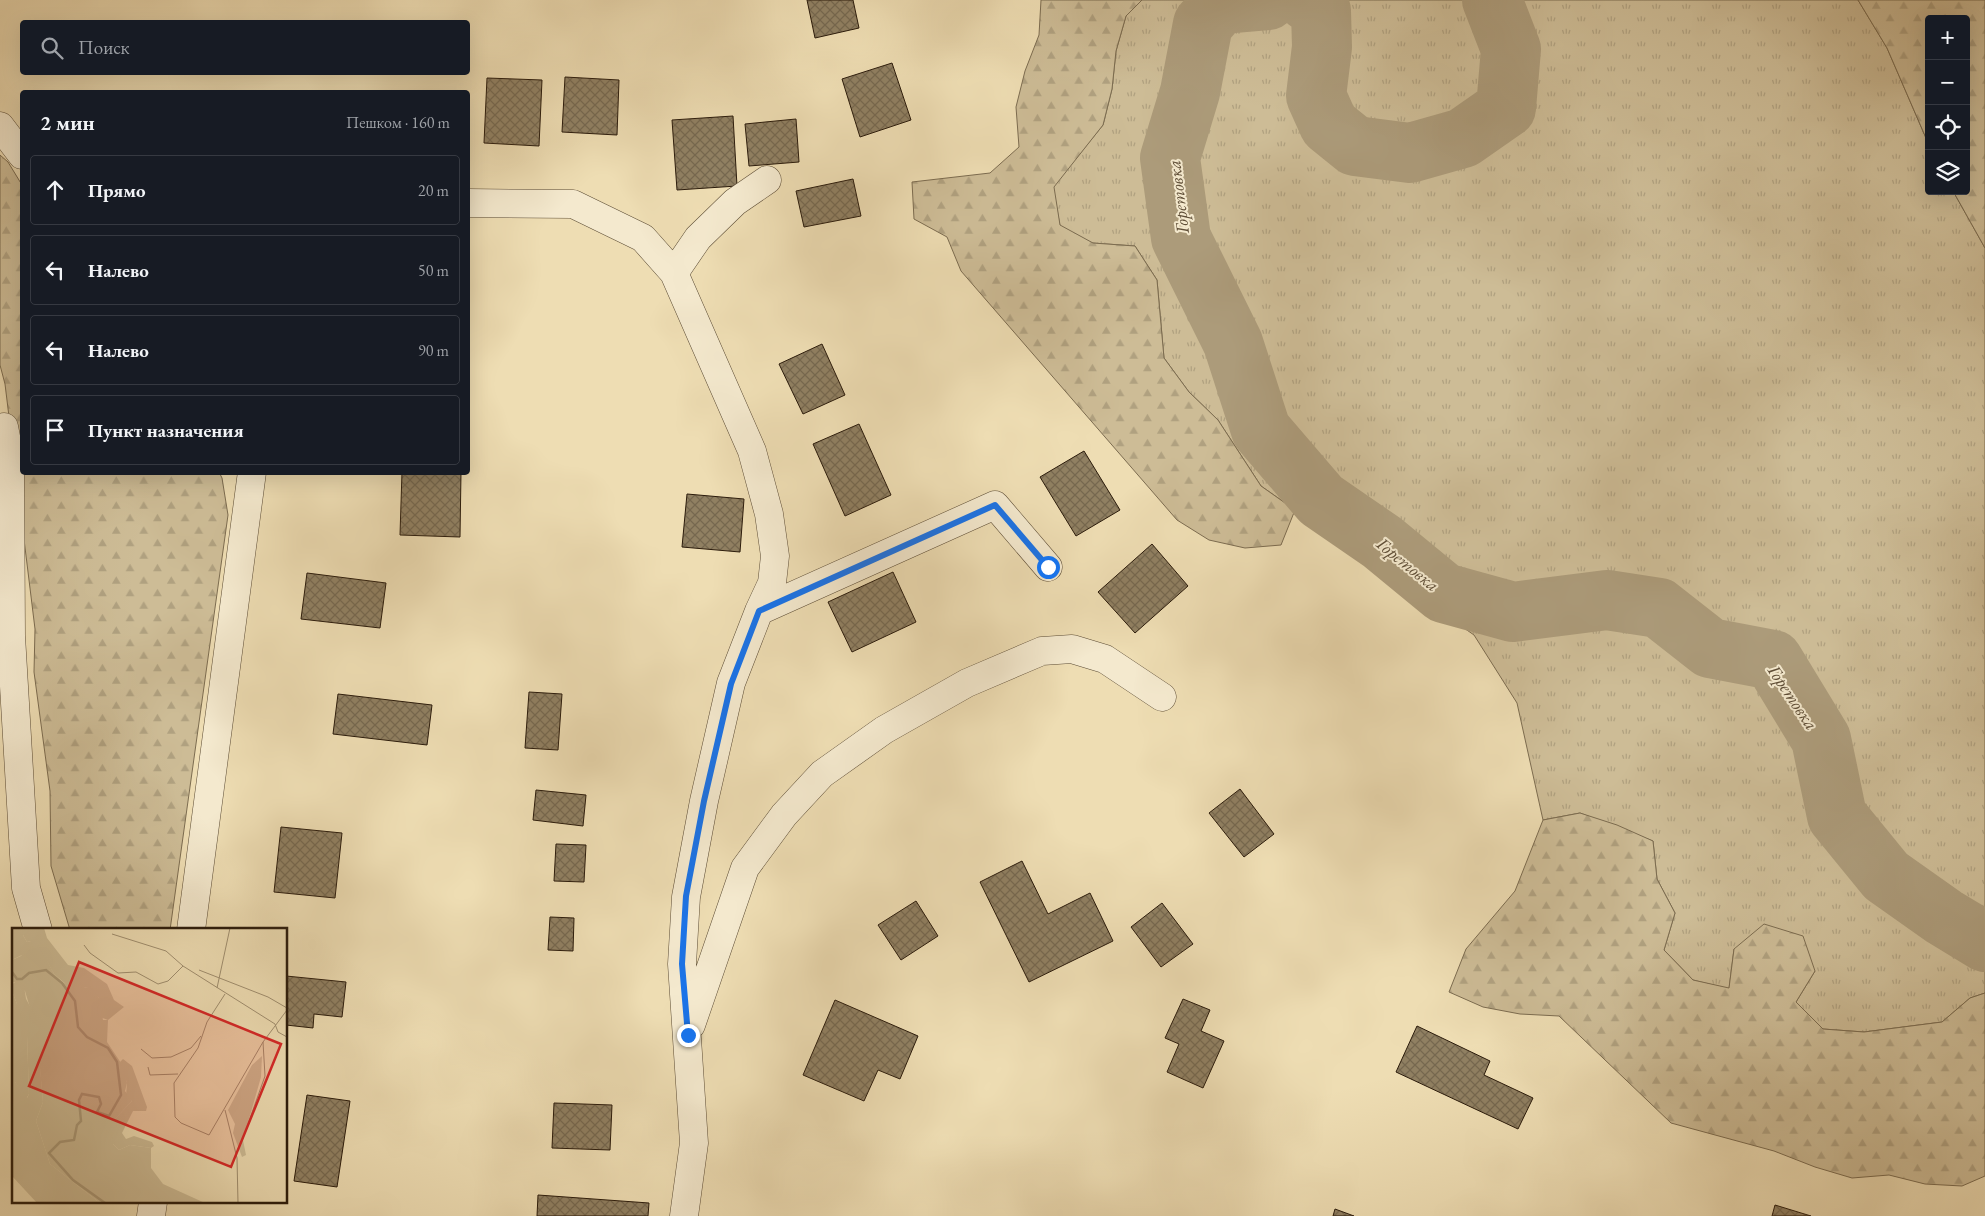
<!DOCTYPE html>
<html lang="ru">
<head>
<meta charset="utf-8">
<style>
	:root { --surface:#171b24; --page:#242831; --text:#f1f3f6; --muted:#9ea1a6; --line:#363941 }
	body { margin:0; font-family:"EB Garamond",serif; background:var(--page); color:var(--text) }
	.controls { position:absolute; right:15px; top:15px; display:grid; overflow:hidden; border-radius:5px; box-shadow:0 5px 20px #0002 }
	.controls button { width:45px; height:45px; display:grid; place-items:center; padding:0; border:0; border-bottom:1px solid var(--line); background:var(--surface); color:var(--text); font:25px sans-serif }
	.stop { position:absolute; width:15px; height:15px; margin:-11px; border:4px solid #1a73e8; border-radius:50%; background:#fff }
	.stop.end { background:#1a73e8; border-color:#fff; box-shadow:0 1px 5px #0008 }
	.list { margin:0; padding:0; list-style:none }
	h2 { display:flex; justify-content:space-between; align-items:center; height:65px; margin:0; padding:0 20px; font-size:21px }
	h2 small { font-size:16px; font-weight:400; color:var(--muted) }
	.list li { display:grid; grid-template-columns:32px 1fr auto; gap:15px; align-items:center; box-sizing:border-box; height:70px; margin:0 10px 10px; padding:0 10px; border:1px solid var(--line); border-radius:5px }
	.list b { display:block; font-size:19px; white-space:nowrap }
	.list em { font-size:16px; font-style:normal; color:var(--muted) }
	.icon { flex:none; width:28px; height:28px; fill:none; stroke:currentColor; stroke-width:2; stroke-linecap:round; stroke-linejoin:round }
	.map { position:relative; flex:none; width:1985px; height:1216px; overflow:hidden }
	.search { position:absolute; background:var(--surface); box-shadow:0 5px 20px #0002; left:20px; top:20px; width:450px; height:55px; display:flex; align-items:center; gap:12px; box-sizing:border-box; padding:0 18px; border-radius:5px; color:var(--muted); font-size:19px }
	.panel { position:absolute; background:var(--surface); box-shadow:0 5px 20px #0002; left:20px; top:90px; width:450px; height:385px; border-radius:5px }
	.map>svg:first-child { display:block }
	.grass { fill:url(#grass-tufts); stroke:#7c6c50 }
	.forest { fill:url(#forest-firs); stroke:#7c6c50 }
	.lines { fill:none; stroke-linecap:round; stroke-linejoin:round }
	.river { stroke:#ac9b7a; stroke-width:60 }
	.building { fill:url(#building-cross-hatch); stroke:#2b1b0b }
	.minor-casing { stroke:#5c4c35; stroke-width:29 }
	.minor { stroke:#f4e9ce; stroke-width:28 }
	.route { stroke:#1a73e8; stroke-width:6 }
	.labels { text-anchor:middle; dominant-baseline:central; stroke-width:4; stroke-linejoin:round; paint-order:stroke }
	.water-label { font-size:18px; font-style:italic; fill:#5f4e37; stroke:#f4e9ce }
	.inset-river { fill:none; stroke:#ac9b7a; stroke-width:2.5 }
	.inset-road { fill:none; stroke:#a08f70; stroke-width:1 }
	.view { fill:#d62828; fill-opacity:0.15; stroke:#d62828; stroke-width:2.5 }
	.inset-edge { fill:none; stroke:#2b1b0b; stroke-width:2.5 }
</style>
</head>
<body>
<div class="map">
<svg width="1985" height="1216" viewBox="0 0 1985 1216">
	<defs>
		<pattern id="grass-tufts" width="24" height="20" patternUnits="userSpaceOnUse" patternTransform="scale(1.25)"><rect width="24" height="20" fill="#cdbc96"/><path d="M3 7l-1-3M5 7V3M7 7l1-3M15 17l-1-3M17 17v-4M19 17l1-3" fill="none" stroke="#b0a180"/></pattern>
		<pattern id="forest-firs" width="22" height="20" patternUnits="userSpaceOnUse" patternTransform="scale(1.25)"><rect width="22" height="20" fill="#cdbc96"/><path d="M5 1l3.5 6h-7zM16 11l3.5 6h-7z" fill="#b0a180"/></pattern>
		<pattern id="building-cross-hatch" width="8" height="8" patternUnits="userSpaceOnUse" patternTransform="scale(1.25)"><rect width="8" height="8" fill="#908062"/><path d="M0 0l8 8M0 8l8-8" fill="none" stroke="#76684f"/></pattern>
	</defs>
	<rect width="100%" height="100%" fill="#eeddb3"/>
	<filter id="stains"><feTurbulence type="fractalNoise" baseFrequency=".004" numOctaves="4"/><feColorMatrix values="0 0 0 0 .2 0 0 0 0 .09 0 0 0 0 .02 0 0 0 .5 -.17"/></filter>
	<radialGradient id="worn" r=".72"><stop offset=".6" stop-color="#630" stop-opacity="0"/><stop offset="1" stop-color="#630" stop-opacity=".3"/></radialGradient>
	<path class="grass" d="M1142,0H1858L1887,48L1929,145V191H1953L1985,248V993L1970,998L1942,1022L1864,1032L1823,1029L1796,1002L1815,971L1734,949L1729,989L1693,980L1664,950L1675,913L1657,879L1653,841L1580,813L1543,820L1517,703L1474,635L1261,486L1218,420L1189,392L1164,358L1157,280L1135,246L1092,243L1060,226L1053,187L1103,125L1112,89L1116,51L1126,16Z"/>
	<path class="forest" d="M1041,0H1142L1126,16L1116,51L1112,89L1103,125L1054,187L1060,225L1093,243L1135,246L1157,280L1164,358L1189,392L1218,420L1261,486L1295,510L1281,545L1245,548L1209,540L1177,520L961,271L947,237L914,219L912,182L990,173L1019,147L1016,107L1025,71L1039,35Z
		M1858,0H1985V248L1953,191H1966V19H1929V145L1887,48Z
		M0,155L8,162L22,185V472H219L222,478L228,515L170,930H70L51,866L50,791L34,672L35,629L5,384L0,365Z
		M1580,813L1617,825L1653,841L1657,879L1675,913L1664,950L1693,980L1729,988L1734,949L1764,924L1803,936L1815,971L1796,1002L1823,1029L1864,1032L1942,1022L1970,998L1985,993V1176L1962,1186L1925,1184L1889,1175L1852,1178L1815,1167L1774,1151L1671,1123L1559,1016L1520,1014L1483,1007L1449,992L1466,949L1515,891L1543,820Z"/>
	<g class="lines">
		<path class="river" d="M1268,0L1221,4L1203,24L1190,92L1170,158L1181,238L1233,343L1261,430L1321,500L1382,542L1444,593L1513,612L1607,600L1659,608L1710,648L1773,660L1821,739L1837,816L1886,876L1944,917L1985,942
			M1306,0L1321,11L1322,47L1316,96L1329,125L1355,146L1410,153L1463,138L1506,108L1511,49L1492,0"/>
	</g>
	<path class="building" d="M807,0H853L859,28L815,38Z
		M892,63L911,120L860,137L842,79Z
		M565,77L619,80L617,135L562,132Z
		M487,78L542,80L539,146L484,143Z
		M733,116L737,186L677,190L672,120Z
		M796,119L799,162L749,166L745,124Z
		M853,179L861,216L804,227L796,191Z
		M822,344L845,395L803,414L779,364Z
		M859,424L891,495L845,516L813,444Z
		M1084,451L1120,510L1076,536L1040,477Z
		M402,472H461L460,537L400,535Z
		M687,494L744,499L740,552L682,547Z
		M1152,544L1188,586L1135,633L1098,592Z
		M893,572L916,622L852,652L828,602Z
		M307,573L386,583L380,628L301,619Z
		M529,692L562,694L558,750L525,748Z
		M338,694L432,705L427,745L333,734Z
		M1240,789L1274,834L1244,857L1209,813Z
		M536,790L586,795L583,826L533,820Z
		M281,827L342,833L335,898L274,892Z
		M556,844L586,845L584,882L554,881Z
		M1022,861L1048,914L1090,893L1113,941L1029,982L980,882Z
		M916,901L938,936L901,960L878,925Z
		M1162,903L1193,944L1161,967L1131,927Z
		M550,917L574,918L573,951L548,950Z
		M286,976L346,982L342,1017L314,1014L313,1028L286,1025Z
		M1183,999L1210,1010L1201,1031L1224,1041L1203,1088L1167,1072L1179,1044L1165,1038Z
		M835,1000L918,1036L900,1079L878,1070L864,1101L803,1075Z
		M1417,1026L1490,1061L1484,1075L1533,1098L1518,1129L1396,1072Z
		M307,1095L350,1101L337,1187L294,1181Z
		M554,1103L612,1105L610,1150L552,1148Z
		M538,1195L649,1203L648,1216H537Z
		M1775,1205L1811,1216H1772Z
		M1335,1209L1354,1216H1333Z"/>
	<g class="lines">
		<g class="minor-casing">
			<path id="minor" d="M0,126L22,155
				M468,203L573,204L643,238L674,273L752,451L769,514L775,556L772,583L759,611L731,683L704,801L686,897L682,964L694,1143L684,1216
				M674,273L698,238L735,202L767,180
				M4,427L10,457L11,636L26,888L38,930
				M759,611L995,505L1048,567
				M191,930L252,472
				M691,1025L745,868L784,815L822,774L884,730L967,683L1042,651L1072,649L1105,659L1162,697
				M151,1216L153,1202"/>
		</g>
		<use href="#minor" class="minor"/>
	</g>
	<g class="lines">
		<path class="route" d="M688,1035L682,964L686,896L704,801L731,684L759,611L995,505L1048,567"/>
	</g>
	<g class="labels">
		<g class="water-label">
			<text transform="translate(1178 197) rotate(-97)">Горетовка</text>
			<text transform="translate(1408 564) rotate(39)">Горетовка</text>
			<text transform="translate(1793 697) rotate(56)">Горетовка</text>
		</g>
	</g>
	<g transform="translate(12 928)">
		<rect width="275" height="275" fill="#eeddb3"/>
		<path d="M0,0H32L35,10H31V24L42,46L52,55L76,60L87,70L91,92H96L95,114L111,138L115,155L113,163L120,173L101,193V216L107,222L118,217L139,220V240L151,256L193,275H88L38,236L24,193L31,174L27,129L15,108L17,166L14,171L3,154H0V63L5,76L19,83L13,63L2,54L0,56V32L9,28L19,13L15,14L11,7H0Z" fill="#cdbc96"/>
		<path d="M4,4L11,7L15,14L19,13L20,17L16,24L0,32V7ZM31,10H35L56,37L72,40L95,56L102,72L112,79L96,92L88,89L85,86L87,70L84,68L77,73L74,70L76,60L55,57L42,46L26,17ZM6,53L12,58L14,71L24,89L23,95L11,92L0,63V56ZM18,104L24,105L26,114L31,174L24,193L38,236L88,275H25L0,248V154H3L15,170L17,166L15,108ZM250,128L249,149L231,212L234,227L230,229L221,205L223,196L216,182L240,137ZM111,131L120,138L135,179L134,183H121L110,205L114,211L122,208L140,214L142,218L139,220L118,217L107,222L101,216L98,196L120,173L114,168L115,155L108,134Z" fill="#cdbc96"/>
		<path class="inset-river" d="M0,44L5,51H10L17,45L34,42L50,55L63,73L66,99L75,109L96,120L105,134L109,167L97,188L85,184L89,176L87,169L70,166L67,172L69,193L65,197L62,212L48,214L37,225L61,252L93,275"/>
		<path class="inset-road" d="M100,6L154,23L171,38L263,96L266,104L275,109M72,17L78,25L106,45L124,44L146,56L156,53L171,38M187,42L256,69L275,80M205,60L218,0M213,66L195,94L186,120L162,155L163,189L169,195L197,207L251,114L275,82M129,121L140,130L159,129L179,120L189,108M136,139L138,147L166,146M213,182L225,230L226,275M236,196L253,148L251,114"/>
		<path class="view" d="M67,34L269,116L219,239L17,158Z"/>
		<rect width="275" height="275" class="inset-edge"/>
	</g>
	<rect width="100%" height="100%" filter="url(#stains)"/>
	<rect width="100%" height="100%" fill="url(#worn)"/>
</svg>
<div class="controls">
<button>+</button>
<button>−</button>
<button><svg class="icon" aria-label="locate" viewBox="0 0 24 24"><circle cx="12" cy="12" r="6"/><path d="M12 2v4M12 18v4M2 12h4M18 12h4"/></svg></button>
<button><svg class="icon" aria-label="layers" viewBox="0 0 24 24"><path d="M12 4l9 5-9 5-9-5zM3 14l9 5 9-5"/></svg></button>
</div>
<div class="stop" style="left:1048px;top:567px"></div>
<div class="stop end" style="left:688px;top:1035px"></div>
<div class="search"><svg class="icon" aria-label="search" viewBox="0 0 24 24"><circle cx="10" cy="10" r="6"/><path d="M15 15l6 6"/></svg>Поиск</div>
<section class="panel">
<h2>2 мин<small>Пешком · 160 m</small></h2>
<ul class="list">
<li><svg class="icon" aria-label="ahead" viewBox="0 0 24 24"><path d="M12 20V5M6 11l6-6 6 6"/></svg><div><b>Прямо</b></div><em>20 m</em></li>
<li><svg class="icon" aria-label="left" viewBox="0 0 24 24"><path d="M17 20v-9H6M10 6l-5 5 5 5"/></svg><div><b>Налево</b></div><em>50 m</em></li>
<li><svg class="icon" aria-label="left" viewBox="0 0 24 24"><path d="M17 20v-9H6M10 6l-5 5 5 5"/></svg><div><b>Налево</b></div><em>90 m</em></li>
<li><svg class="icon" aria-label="arrive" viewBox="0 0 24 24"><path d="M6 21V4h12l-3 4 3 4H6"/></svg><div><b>Пункт назначения</b></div></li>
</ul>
</section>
</div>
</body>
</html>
